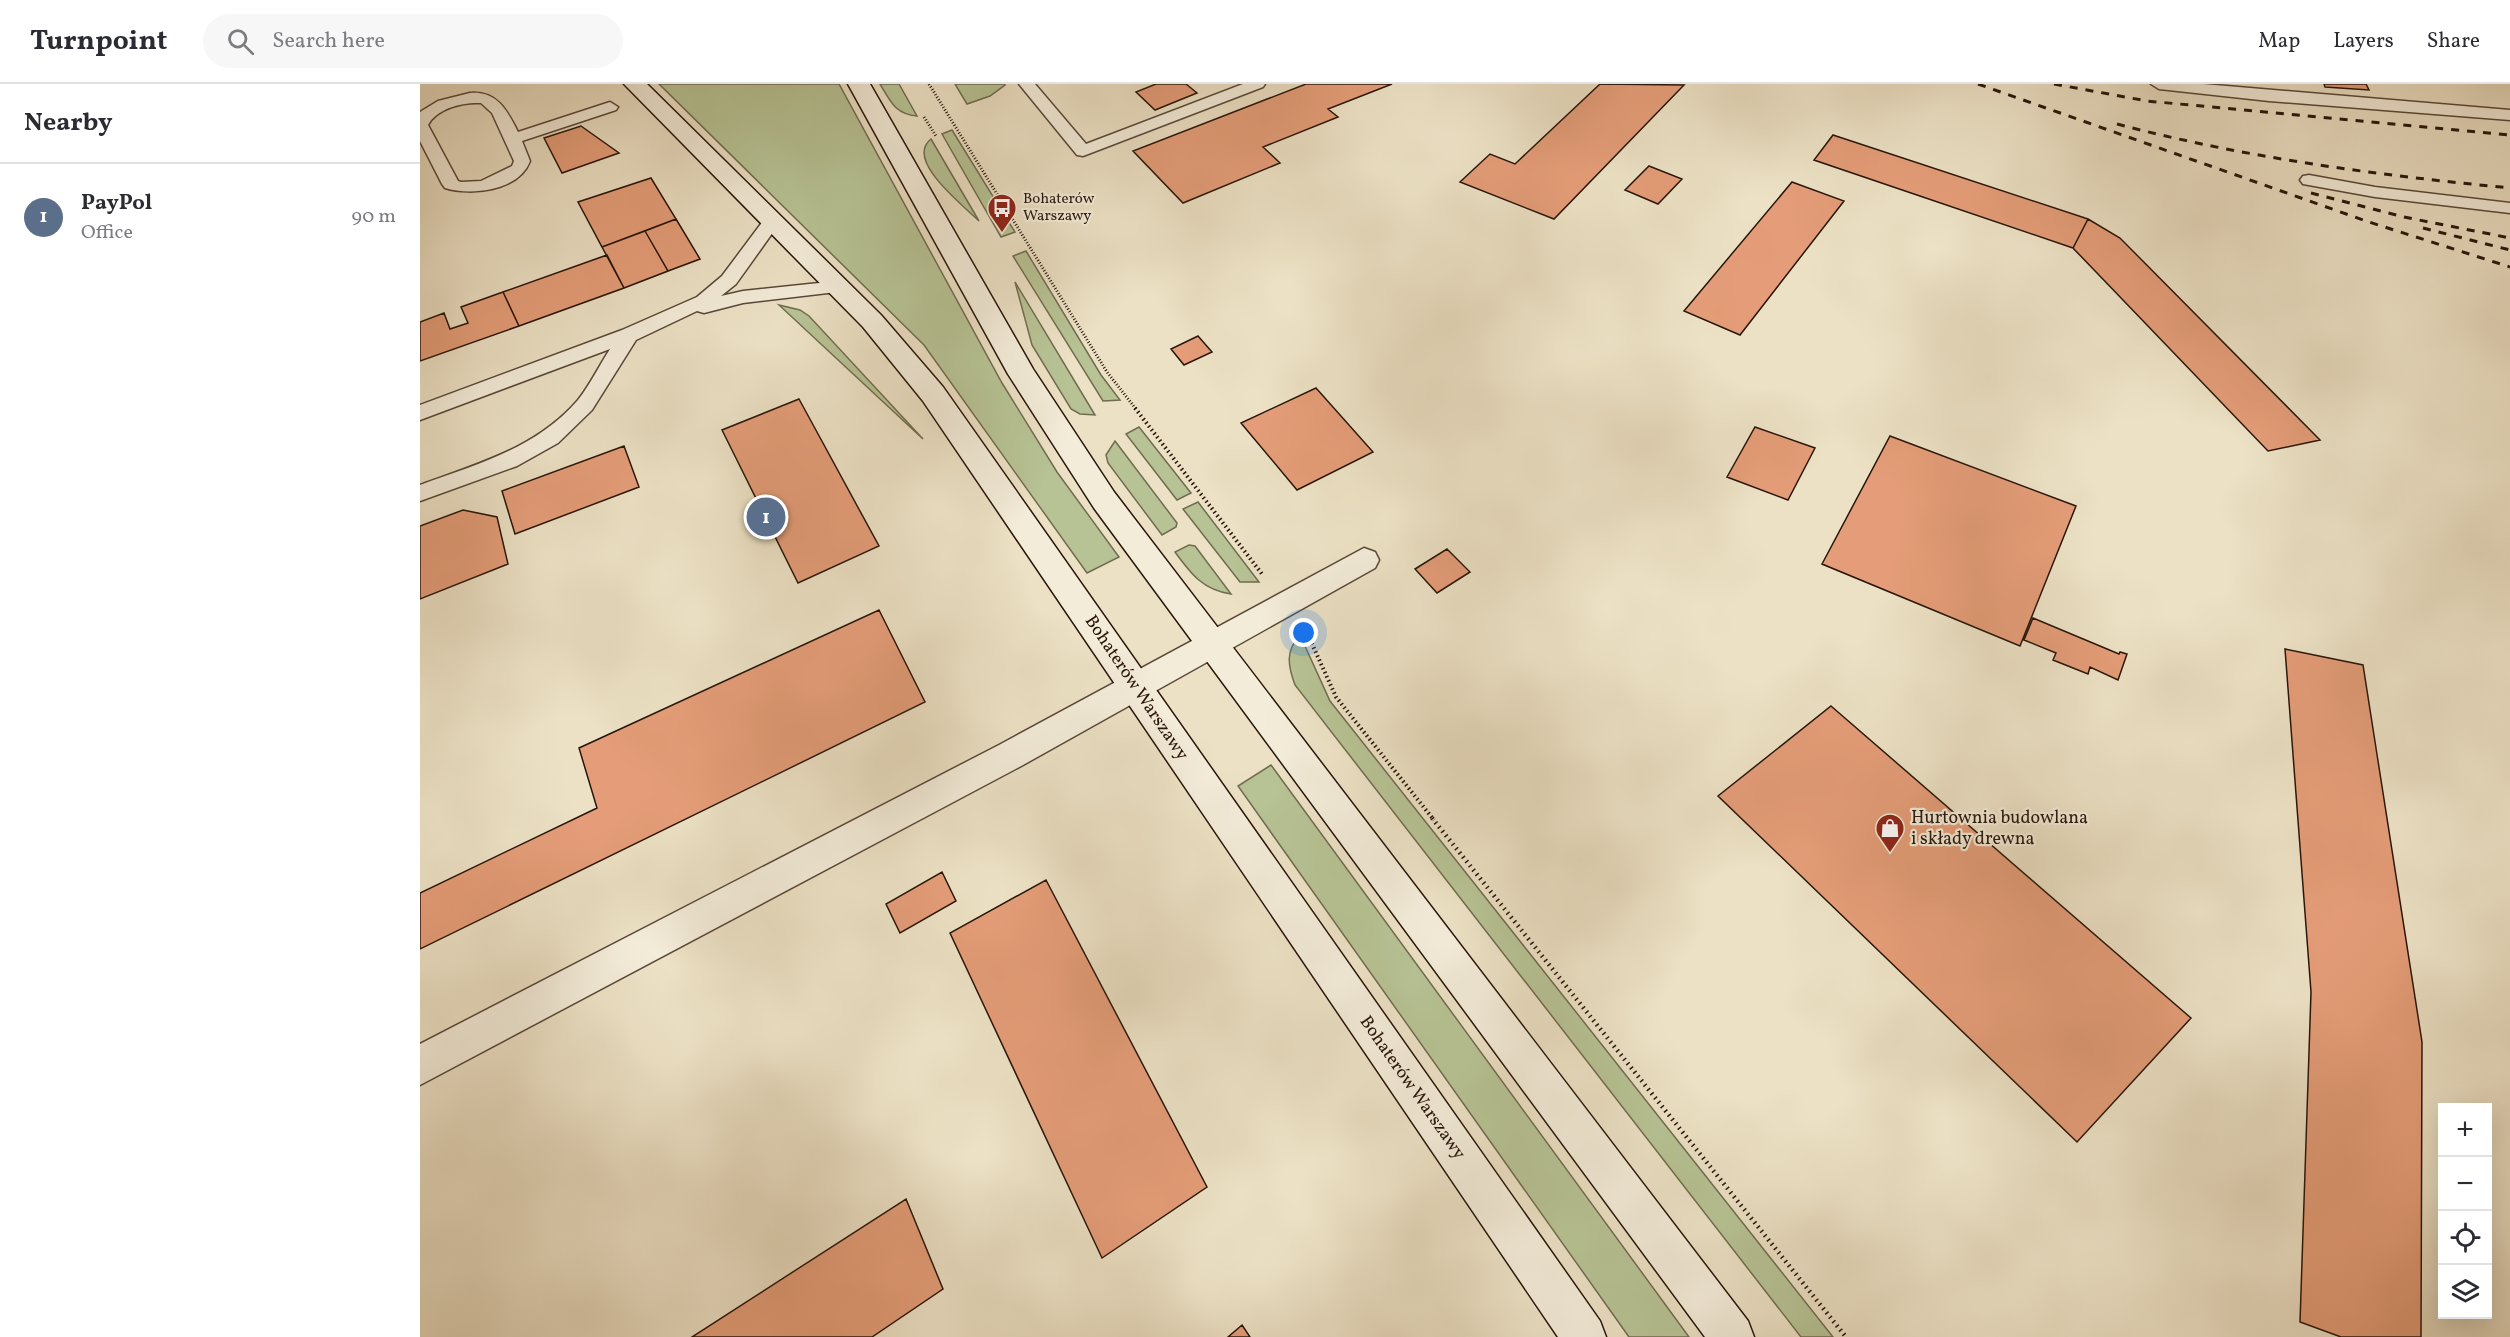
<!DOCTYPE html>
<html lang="en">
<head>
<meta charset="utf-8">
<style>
	:root { --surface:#fff; --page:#f7f7f7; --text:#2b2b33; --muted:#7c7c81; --line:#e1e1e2; --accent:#ea580c }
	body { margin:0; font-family:Vollkorn,serif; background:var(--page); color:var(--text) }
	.controls { position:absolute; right:18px; bottom:18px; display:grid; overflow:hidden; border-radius:0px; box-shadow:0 6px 24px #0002 }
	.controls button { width:54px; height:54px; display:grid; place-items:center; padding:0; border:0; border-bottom:2px solid var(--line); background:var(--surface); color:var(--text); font:30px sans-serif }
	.you { position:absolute; left:884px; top:549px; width:21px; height:21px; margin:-15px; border:4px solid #fff; border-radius:50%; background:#1a73e8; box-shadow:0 0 0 9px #1a73e833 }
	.badge { display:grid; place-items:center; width:39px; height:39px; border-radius:50%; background:var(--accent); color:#fff; font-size:20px; font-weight:700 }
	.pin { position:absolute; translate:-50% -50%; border:3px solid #fff; box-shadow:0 2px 6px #0006 }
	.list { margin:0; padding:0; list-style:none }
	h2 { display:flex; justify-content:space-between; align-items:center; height:78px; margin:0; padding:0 24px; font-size:26px }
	h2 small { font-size:20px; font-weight:400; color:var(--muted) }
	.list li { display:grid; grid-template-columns:39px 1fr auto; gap:18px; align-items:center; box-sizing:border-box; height:108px; padding:0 24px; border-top:2px solid var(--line) }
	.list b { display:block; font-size:22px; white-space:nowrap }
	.list p { margin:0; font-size:20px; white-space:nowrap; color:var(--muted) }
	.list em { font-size:20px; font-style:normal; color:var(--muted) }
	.icon { flex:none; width:33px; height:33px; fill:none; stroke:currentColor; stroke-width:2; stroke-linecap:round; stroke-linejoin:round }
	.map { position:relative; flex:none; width:2090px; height:1253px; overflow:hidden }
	header { display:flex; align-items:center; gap:36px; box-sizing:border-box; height:84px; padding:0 30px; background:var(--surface); border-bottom:2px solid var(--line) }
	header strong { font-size:28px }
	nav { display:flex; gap:33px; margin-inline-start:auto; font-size:21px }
	.search { width:420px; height:54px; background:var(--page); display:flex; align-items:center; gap:15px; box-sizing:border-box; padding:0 21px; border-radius:33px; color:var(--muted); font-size:22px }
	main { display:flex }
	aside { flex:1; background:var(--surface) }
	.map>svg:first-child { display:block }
	.green { fill:#b7c395; stroke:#706c50; stroke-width:1.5 }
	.building { fill:#e49d78; stroke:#28150a; stroke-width:1.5 }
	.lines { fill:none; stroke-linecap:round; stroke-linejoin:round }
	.lane-casing { stroke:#594839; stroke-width:3 }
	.street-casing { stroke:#594839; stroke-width:3 }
	.secondary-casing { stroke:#28150a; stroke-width:3 }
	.path-far2 { stroke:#28150a; stroke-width:3; stroke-dasharray:1 2; stroke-linecap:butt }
	.path-far1 { stroke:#28150a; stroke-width:4; stroke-dasharray:1.5 3; stroke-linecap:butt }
	.path { stroke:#28150a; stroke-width:4.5; stroke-dasharray:1.5 4; stroke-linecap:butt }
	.lane { fill:#f3ecd9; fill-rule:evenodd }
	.street { fill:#f3ecd9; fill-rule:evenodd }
	.secondary { fill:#f3ecd9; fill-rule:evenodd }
	.rail { stroke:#28150a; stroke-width:3; stroke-dasharray:8 8; stroke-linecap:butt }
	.labels { text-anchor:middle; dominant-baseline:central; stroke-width:4.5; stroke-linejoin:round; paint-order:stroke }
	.far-poi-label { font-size:15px; fill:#28150a; stroke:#f3ecd9; text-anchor:start }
	.street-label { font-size:18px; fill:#28150a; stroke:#f3ecd9 }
	.poi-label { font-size:18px; fill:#28150a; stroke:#f3ecd9; text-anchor:start }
</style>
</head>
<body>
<header>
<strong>Turnpoint</strong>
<div class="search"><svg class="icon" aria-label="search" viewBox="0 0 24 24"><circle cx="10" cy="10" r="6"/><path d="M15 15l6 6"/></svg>Search here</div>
<nav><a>Map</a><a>Layers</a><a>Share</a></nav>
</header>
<main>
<aside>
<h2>Nearby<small></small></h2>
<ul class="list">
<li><span class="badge" style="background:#5c6f8a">1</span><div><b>PayPol</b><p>Office</p></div><em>90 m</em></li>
</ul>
</aside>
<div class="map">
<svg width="2090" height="1253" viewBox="0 0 2090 1253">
	<rect width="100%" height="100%" fill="#ece1c5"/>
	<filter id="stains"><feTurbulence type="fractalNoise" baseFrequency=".00333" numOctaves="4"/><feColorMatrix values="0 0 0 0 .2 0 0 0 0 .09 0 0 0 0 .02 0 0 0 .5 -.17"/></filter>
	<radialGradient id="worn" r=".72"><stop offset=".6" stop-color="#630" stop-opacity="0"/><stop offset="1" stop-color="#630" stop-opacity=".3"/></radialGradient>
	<path class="green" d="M239,0H419L582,299L637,388L699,473L667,489L504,261Z
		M460,0H479L497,32C475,30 471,18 460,0Z
		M535,0H585V1L570,12L547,20Z
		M532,46L595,148L581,153L522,50Z
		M511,55L559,137C544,122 484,76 511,55Z
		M606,167L681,291L700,316L683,317L593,172Z
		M595,198L675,331L660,330L651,325L612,261Z
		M359,221L380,226L389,232L503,355Z
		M719,343L771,409L757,416L706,350Z
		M695,357L757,439L756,443L742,451L688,379L686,371Z
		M778,418L839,498H820L763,425Z
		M769,461L775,462L811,510C783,506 771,490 755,468Z
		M880,551L910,617L1413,1253H1381L875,601C868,582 865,567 880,551Z
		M851,681L1269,1253H1209L818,702Z"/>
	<path class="building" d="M736,0H766L777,9L735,26L716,8Z
		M886,0H972L908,25L918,33L843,63L860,79L763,119L713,67Z
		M1180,0L1264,1L1134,135L1040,98L1070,70L1095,80Z
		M1904,0H1946L1949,6L1905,3Z
		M161,42L199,69L142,89L124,54Z
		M1413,51L1668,135L1653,164L1394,76Z
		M1229,82L1262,95L1238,120L1205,106Z
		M231,94L256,135L182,163L158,118Z
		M1372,98L1424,117L1320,251L1264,227Z
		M256,135L280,175L248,187L225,147Z
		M1668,135L1700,154L1900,356L1848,367L1653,164Z
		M225,147L248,187L204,204L182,163Z
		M187,171L204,204L99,242L83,208Z
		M83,208L99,242L0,277V238L24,229L30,245L48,239L41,223Z
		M778,252L792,268L764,281L751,265Z
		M896,304L953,368L877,406L821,339Z
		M379,315L459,462L378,499L302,346Z
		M1335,343L1395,364L1368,416L1307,393Z
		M1470,352L1656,422L1600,562L1402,480Z
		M204,362L219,403L95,450L82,407Z
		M43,426L77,433L88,480L0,515V442Z
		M1027,465L1050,488L1017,509L995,485Z
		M459,526L505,618L0,865V809L177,724L159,664Z
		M1613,534L1699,570L1700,568L1707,570L1698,596L1670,583L1668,590L1633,576L1636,569L1604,556Z
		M1865,565L1943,581L2002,958L2001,1253H1921L1880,1238L1891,908Z
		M1411,622L1771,934L1657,1058L1298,712Z
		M522,788L536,817L480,849L466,820Z
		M626,796L787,1103L682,1174L530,849Z
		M486,1115L523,1205L452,1253H272Z
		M822,1241L830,1253H808Z"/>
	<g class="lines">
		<g class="lane-casing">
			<path id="lane" d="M599,0H615L666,60L823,0H845L843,3L663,72L657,71Z
				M1731,0H1783L2090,26V36L1849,17L1739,5Z
				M50,9C77,7 87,26 98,48L190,18L198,23L196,26L102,57L110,77C99,107 51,112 25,104L22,100L0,57V28L18,17ZM61,19L72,29L94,77L92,82L61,97L41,98L38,97L8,41C17,24 43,18 61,19Z
				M1889,91L1955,103L2090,119V129L1955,113L1883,100L1880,96L1883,92Z
				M352,131L361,137L316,200L301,212L323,207L418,197L425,199L427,203L425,207L323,219L284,229L277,227L216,256L172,326L138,359L97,382L0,417V401C57,380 117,364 158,316C170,301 179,282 190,265L0,336V321L202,246L277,213L302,192L346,133Z"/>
		</g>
		<g class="street-casing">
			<path id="street" d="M944,464L955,468L959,476L955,484L603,681L0,1001V960L579,661Z"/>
		</g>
		<g class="secondary-casing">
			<path id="secondary" d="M204,0H227L461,231L523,303L1180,1237L1186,1253H1138L503,317L443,243Z
				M428,0H450L613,285L694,408L1328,1237L1334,1253H1285L674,424L588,290Z"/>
		</g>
		<path class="path-far2" d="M509,0L687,288L716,325
			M504,33L516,52"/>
		<path class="path-far1" d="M715,324L842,490
			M888,551L916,613L1014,736"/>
		<path class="path" d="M1012,734L1426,1253"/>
		<use href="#lane" class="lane"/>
		<use href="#street" class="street"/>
		<use href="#secondary" class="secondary"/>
		<path class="rail" d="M1558,0L1949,138L2090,183
			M1634,0L1727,17L2090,51
			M1697,40C1826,74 1957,91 2090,104
			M1891,109L1984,133L2090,154
			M2003,144L2090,166"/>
	</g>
	<defs>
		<g id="bus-pin" transform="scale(1.5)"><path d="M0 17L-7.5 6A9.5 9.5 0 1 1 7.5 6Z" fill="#8f2418" stroke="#f3ecd9"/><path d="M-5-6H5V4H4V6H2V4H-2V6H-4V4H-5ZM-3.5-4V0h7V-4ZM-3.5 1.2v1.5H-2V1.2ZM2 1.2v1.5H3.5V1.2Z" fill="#fff"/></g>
		<g id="shop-pin" transform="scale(1.5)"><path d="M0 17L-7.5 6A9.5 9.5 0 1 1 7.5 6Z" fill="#8f2418" stroke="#f3ecd9"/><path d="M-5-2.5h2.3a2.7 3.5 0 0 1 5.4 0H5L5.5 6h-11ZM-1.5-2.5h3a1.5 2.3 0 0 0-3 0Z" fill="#fff"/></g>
	</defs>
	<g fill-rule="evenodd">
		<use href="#bus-pin" x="582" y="124"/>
		<use href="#shop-pin" x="1470" y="744"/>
	</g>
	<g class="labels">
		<g class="far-poi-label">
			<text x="603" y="115">Bohaterów<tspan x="603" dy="17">Warszawy</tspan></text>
		</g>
		<g class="street-label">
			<text transform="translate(716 604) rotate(56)">Bohaterów Warszawy</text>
			<text transform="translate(992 1004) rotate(55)">Bohaterów Warszawy</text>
		</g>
		<g class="poi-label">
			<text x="1491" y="734">Hurtownia budowlana<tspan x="1491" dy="21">i składy drewna</tspan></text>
		</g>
	</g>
	<rect width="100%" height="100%" filter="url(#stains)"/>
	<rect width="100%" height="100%" fill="url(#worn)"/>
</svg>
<div class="controls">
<button>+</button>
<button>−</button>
<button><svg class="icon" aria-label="locate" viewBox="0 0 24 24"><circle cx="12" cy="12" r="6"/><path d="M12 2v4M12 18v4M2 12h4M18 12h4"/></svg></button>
<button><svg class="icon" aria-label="layers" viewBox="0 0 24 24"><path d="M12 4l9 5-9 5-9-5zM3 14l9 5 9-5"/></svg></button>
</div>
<div class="you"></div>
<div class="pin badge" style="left:346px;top:433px;background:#5c6f8a">1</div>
</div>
</main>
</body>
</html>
